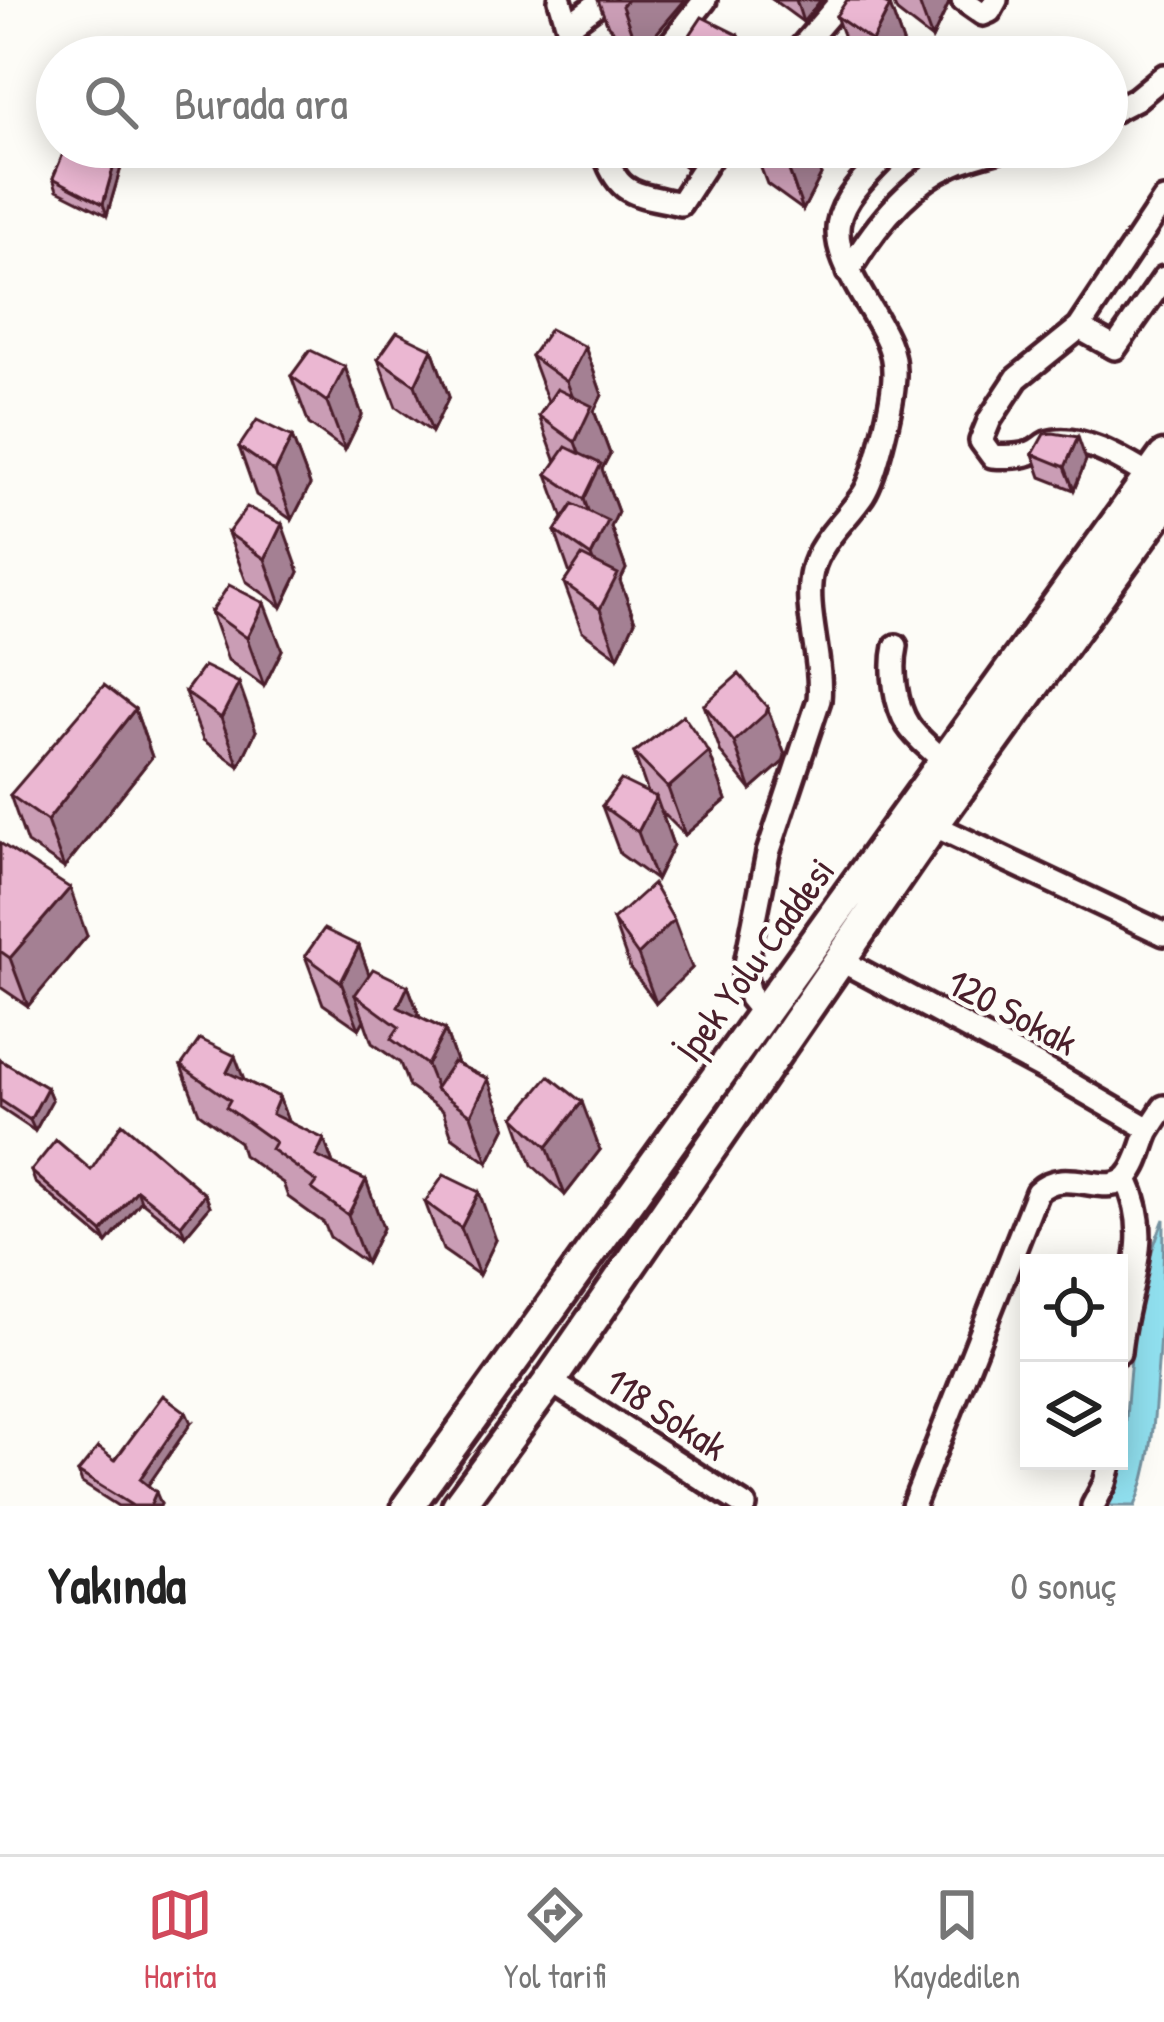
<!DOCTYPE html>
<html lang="tr">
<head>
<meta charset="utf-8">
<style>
	:root { --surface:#fff; --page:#f6f6f6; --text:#222; --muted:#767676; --line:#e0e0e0; --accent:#d1495b }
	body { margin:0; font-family:"Patrick Hand",sans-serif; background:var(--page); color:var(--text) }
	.controls { position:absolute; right:36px; bottom:36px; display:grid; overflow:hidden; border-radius:0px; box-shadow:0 6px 30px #0003 }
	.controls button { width:108px; height:108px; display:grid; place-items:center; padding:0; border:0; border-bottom:3px solid var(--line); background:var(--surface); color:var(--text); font:60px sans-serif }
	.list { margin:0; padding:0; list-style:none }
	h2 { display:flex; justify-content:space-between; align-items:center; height:156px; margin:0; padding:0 48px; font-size:51px }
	h2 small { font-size:39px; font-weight:400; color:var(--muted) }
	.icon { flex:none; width:66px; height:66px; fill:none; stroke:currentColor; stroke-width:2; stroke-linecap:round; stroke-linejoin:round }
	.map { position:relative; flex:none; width:1164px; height:1506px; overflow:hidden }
	.search { position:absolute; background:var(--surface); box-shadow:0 6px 30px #0003; left:36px; right:36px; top:36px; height:132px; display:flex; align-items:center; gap:30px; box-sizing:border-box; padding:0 42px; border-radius:66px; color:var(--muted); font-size:45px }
	.sheet { height:348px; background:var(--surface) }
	nav { display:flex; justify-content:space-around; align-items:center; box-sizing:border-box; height:168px; border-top:3px solid var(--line); background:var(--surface); font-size:33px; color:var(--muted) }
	nav a { display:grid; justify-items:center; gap:6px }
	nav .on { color:var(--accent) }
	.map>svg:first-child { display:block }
	.water { fill:#90dfee; stroke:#7492a0; stroke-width:3 }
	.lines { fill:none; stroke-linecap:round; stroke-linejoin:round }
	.minor-casing { stroke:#4a1f2b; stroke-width:30 }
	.highway-casing { stroke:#4a1f2b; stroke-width:39 }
	.minor { stroke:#fdfcf7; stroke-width:21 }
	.highway { stroke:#fdfcf7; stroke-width:30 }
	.wall { fill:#ca9db5; stroke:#4a1f2b; stroke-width:3 }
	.shaded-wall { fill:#a48093; stroke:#4a1f2b; stroke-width:3 }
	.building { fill:#ebb7d2; stroke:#4a1f2b; stroke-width:3 }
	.labels { text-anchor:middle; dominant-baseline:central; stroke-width:9; stroke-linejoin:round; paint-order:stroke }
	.street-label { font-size:39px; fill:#4a1f2b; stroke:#fdfcf7 }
</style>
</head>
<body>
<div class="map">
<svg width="1164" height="1506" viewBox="0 0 1164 1506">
	<rect width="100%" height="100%" fill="#fdfcf7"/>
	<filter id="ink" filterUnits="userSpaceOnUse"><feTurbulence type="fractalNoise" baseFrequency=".00833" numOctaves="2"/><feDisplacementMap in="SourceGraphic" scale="24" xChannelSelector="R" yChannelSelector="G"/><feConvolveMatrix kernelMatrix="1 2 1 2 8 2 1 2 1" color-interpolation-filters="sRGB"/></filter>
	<g filter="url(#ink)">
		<path class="water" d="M1164,1219C1164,1272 1161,1324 1157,1378C1154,1421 1152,1466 1135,1506H1107L1116,1492L1122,1472C1130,1382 1128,1303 1164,1219Z"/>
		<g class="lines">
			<g class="minor-casing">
				<path id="minor" d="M560,0L577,57
					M963,0L983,14L990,11L996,0
					M568,26L603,0
					M660,57L705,0
					M793,57L842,0
					M1107,114L1136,99L1164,76
					M603,147C617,197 634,193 680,204L717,147
					M1164,200L1079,328L1017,378L990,419L981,441L992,456C1004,457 1018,457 1030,453C1037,451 1041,446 1047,443C1083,431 1134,467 1164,485
					M848,272C873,229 907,184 953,164C971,156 990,152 1008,147
					M1079,328L1115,348L1164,278
					M896,646C891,669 895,705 908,725C917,739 933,750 944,762
					M933,825L1164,934
					M840,960L1061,1078L1149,1129
					M763,1014L750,998L744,974L768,853L819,700C823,659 803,608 812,571C819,542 846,520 863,495C876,476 895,395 894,371C894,348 883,331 872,312C821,228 826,215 895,147
					M1119,1352C1125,1288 1156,1241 1126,1179
					M550,1381L745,1506
					M913,1506L1037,1192C1065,1164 1108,1200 1128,1176C1139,1164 1142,1145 1148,1132C1153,1123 1159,1115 1164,1107
					M1093,1506L1105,1483L1111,1461"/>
			</g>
			<g class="highway-casing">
				<path id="highway" d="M408,1506L1164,457
					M458,1506L550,1381L933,825L1164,505"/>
			</g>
			<use href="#minor" class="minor"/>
			<use href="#highway" class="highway"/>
		</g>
		<path class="wall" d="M598,0H685L639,54L608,26Z
			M773,0H821L803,22Z
			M892,0H948L949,3L932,39L897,12Z
			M890,6L907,54L906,57H851L836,16Z
			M684,44L746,57H689Z
			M66,147H127L107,215L57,190L53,178Z
			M658,147H698L686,167Z
			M753,147H811L821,175L803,210L767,184Z
			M829,147H853L847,160Z
			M585,347L602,395L594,411L610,454L602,469L618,512L611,527L626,569L620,581L635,621L618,657L582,631L564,583L570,574L555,531L563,518L547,474L556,462L539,416L548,402L531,356Z
			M432,349L449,397L432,432L396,407L378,359Z
			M345,367L362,415L345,450L309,424L291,376Z
			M292,437L310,485L292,520L256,495L239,447Z
			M1033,454L1086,460L1074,490L1041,477Z
			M228,533L299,572L282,607L246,581Z
			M211,612L282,650L264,686L228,660Z
			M185,692L256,731L239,766L203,740Z
			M704,705L767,707L785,755L783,762L751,790L721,753Z
			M135,709L152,757L64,868L27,843L10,795Z
			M709,752L726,800L685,835L661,811L673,845L656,880L620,854L602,806L648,793L634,753Z
			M0,843L87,936L28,1006L0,987Z
			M613,920L692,968L656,1003L630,968Z
			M359,946L369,975L408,986L420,1017L445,1030L457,1064L488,1079L506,1127L488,1163L452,1137L443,1111L409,1087L400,1063L372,1043L364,1020L359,1029L323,1004L305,956Z
			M0,1060L47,1088L52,1100L35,1131L0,1108Z
			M181,1066L244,1080L279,1097L288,1122L324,1139L333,1164L366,1180L383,1228L366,1263L330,1237L324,1223L288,1197L283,1183L243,1155L239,1142L199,1113Z
			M515,1117L600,1150L565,1195L532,1165Z
			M91,1170L205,1194L210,1206L185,1236L141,1201L107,1243L35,1182L31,1171Z
			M425,1202L496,1240L479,1275L443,1250Z
			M191,1423L148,1485L161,1504L160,1506H118L82,1483L78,1472L115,1460Z"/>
		<path class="shaded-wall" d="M627,0H685L639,54L622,6Z
			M796,0H821L803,22Z
			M918,0H948L949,3L932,39Z
			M890,6L907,54L906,57H878L872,41Z
			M738,35L746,57H726Z
			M119,147H127L107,215L103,204Z
			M679,147H698L686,167Z
			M793,147H811L821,175L803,210L786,162Z
			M842,147H853L847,160Z
			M585,347L602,395L594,411L610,454L602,469L618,512L611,527L626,569L620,581L635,621L618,657L600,609L606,597L591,556L599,541L584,499L591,485L575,442L583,425L567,382Z
			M432,349L449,397L432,432L415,385Z
			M345,367L362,415L345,450L327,402Z
			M292,437L310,485L292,520L275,472Z
			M1078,437L1086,460L1074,490L1065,467Z
			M282,524L299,572L282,607L265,559Z
			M264,603L282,650L264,686L247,638Z
			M239,683L256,731L239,766L221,718Z
			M767,707L785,755L783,762L751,790L734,742Z
			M135,709L152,757L64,868L47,821Z
			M709,752L726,800L685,835L668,788Z
			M656,797L673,845L656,880L638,832Z
			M70,888L87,936L28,1006L10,958Z
			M674,920L692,968L656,1003L638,955Z
			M359,946L376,994L355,995L364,1020L359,1029L341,982Z
			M408,986L426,1034L398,1007Z
			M445,1030L462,1078L437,1090L427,1065Z
			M235,1056L253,1104L227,1072Z
			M488,1079L506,1127L488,1163L471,1115Z
			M47,1088L52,1100L35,1131L30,1120Z
			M279,1097L297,1145L272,1114Z
			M582,1102L600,1150L565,1195L547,1147Z
			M324,1139L341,1187L316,1156Z
			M366,1180L383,1228L366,1263L348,1215Z
			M137,1190L141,1201L107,1243L102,1232Z
			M479,1192L496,1240L479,1275L461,1228Z
			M205,1194L210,1206L185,1236L181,1225Z
			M186,1412L191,1423L144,1491L140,1479Z
			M156,1492L161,1504L160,1506H150Z"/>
		<path class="building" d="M847,0H877L890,6L872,41L836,16Z
			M702,17L738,35L726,57H702L684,44Z
			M66,147H119L103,204L53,178Z
			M764,147H793L786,162Z
			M550,329L585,347L567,382L531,356Z
			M397,332L432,349L415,385L378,359Z
			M310,350L345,367L327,402L291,376Z
			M557,389L592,406L575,442L539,416Z
			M257,420L292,437L275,472L239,447Z
			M1053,433L1078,437L1065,467L1033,454L1044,434Z
			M566,447L601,464L584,499L547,474Z
			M573,504L608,521L591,556L555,531Z
			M247,507L282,524L265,559L228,533Z
			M582,556L618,574L600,609L564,583Z
			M229,585L264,603L247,638L211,612Z
			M204,666L239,683L221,718L185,692Z
			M739,674L767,707L765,714L734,742L704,705Z
			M104,685L135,709L47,821L10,795Z
			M683,715L709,752L668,788L634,753Z
			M621,780L656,797L638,832L602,806Z
			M0,843L70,888L10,958L0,951Z
			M653,884L674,920L638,955L613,920Z
			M324,929L359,946L341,982L305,956Z
			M373,969L408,986L398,1007L445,1030L427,1065L391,1039L399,1027L355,995Z
			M200,1039L235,1056L227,1072L279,1097L272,1114L324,1139L316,1156L366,1180L348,1215L312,1189L317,1182L271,1149L275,1142L226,1107L230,1100L181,1066Z
			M0,1060L47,1088L30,1120L0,1100Z
			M453,1062L488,1079L471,1115L435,1089Z
			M549,1076L582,1102L547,1147L515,1117Z
			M122,1123L205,1194L181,1225L137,1190L102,1232L31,1171L56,1140L91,1170Z
			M444,1175L479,1192L461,1228L425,1202Z
			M163,1395L186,1412L140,1479L156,1492L150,1506H133L78,1472L98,1447L115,1460Z"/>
	</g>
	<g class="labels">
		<g class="street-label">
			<text transform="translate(754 959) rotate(-54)">İpek Yolu Caddesi</text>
			<text transform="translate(1013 1011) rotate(28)">120 Sokak</text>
			<text transform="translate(667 1413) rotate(33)">118 Sokak</text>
		</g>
	</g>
</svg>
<div class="controls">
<button><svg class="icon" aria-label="locate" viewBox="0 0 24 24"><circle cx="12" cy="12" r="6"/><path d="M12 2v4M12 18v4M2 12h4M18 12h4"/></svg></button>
<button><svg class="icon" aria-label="layers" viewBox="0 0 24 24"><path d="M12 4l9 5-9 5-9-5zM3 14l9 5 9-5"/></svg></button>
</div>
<div class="search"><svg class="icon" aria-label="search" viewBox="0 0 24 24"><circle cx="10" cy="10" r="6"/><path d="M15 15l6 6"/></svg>Burada ara</div>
</div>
<section class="sheet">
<h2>Yakında<small>0 sonuç</small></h2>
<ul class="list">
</ul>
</section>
<nav>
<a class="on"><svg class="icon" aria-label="map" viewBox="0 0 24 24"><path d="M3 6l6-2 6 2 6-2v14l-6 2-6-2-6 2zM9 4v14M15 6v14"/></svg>Harita</a>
<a><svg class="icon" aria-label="directions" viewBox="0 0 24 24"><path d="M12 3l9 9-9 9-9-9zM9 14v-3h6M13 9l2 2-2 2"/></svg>Yol tarifi</a>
<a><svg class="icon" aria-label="saved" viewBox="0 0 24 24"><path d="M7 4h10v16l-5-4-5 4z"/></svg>Kaydedilen</a>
</nav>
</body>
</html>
